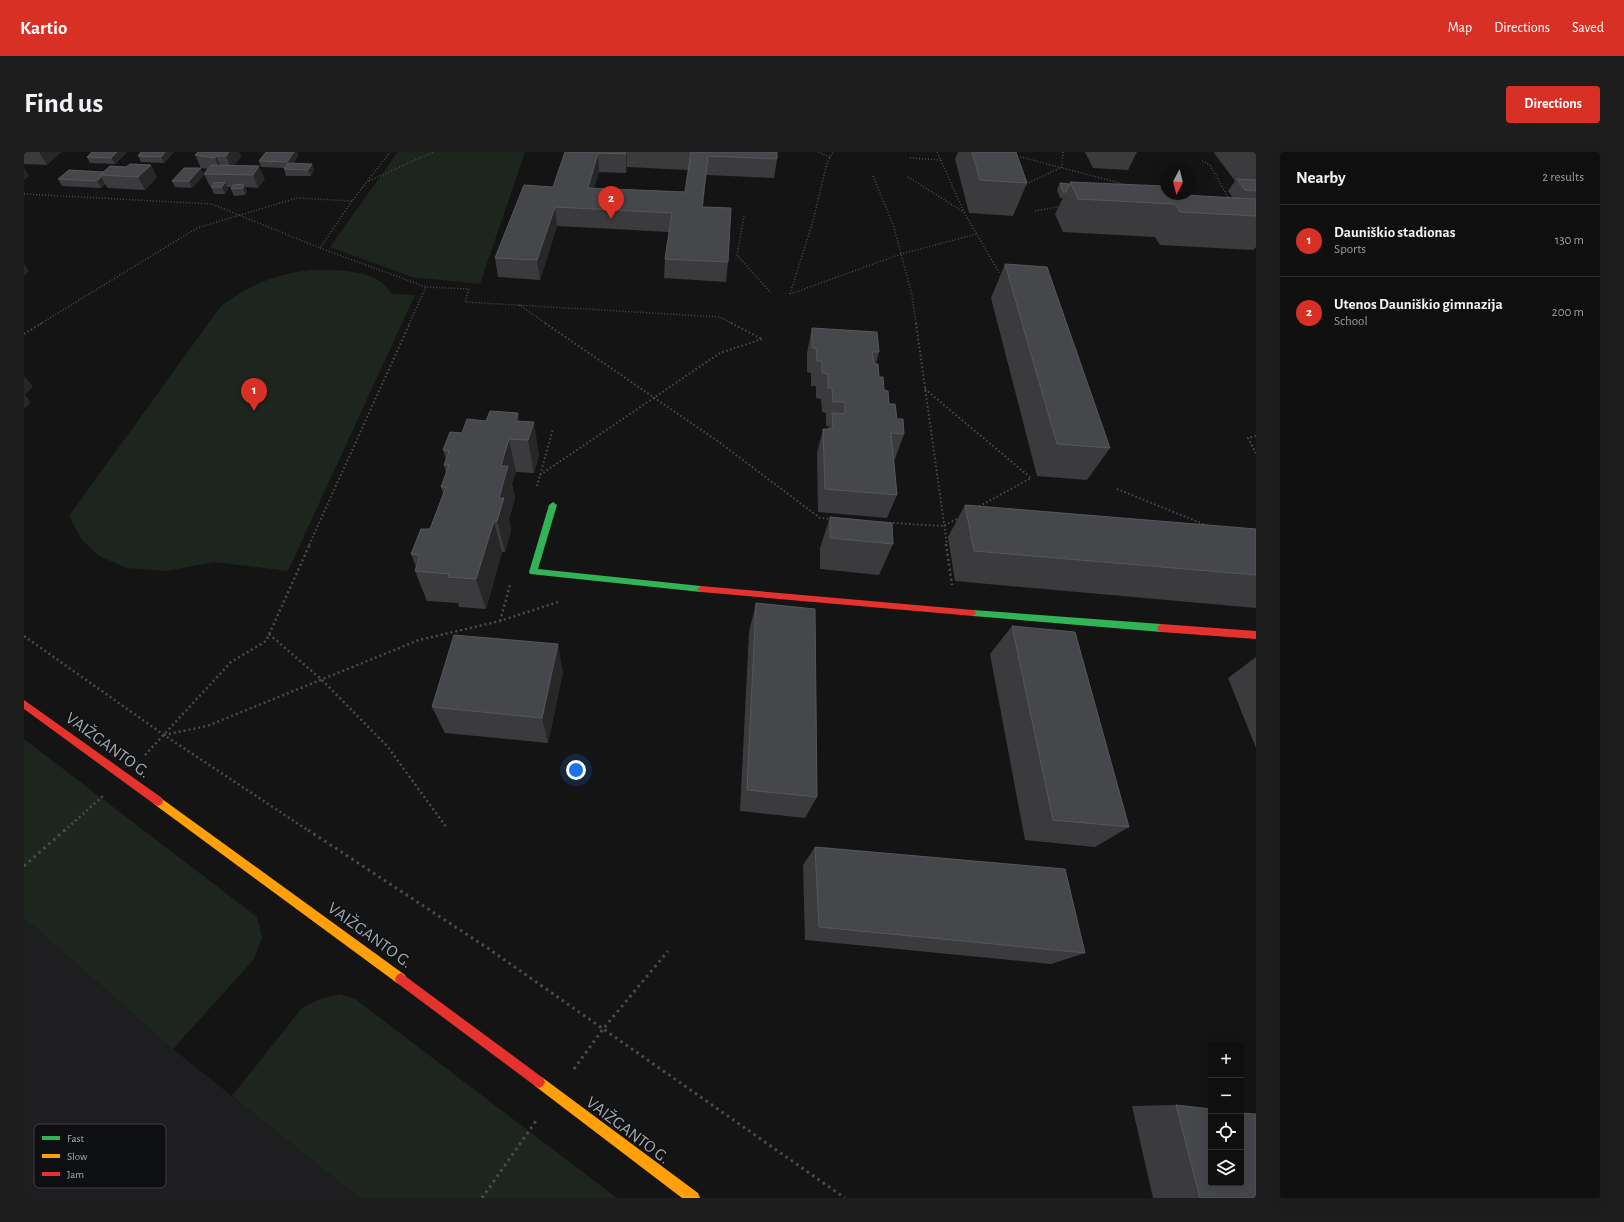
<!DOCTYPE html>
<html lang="en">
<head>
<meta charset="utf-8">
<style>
	:root { --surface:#0f0f0f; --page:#1d1d1d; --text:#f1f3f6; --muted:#9b9c9e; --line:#2f2f2f; --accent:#d93025 }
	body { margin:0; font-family:"Alegreya Sans",sans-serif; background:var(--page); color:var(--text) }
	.controls { position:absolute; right:12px; bottom:12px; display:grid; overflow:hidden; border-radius:4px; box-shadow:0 4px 16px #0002 }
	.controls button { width:36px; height:36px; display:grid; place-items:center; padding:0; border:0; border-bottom:1px solid var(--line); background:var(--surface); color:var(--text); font:20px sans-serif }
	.compass { position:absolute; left:1136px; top:12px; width:36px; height:36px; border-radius:50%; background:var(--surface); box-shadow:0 4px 16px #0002; rotate:187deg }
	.you { position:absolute; left:552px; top:618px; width:14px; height:14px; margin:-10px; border:3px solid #fff; border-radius:50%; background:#1a73e8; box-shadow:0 0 0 6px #1a73e833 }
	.badge { display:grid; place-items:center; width:26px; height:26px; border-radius:50%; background:var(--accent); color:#fff; font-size:13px; font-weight:700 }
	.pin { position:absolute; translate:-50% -33px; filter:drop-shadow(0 1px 2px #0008) }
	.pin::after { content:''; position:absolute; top:21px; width:14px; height:12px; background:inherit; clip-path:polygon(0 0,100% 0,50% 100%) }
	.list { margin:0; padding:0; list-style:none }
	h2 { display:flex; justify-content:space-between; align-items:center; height:52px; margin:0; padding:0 16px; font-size:17px }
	h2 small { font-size:13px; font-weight:400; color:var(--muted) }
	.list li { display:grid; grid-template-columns:26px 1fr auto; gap:12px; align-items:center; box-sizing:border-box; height:72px; padding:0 16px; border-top:1px solid var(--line) }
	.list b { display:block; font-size:15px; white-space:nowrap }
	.list p { margin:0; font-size:13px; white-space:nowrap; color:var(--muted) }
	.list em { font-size:13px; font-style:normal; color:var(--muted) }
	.icon { flex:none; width:22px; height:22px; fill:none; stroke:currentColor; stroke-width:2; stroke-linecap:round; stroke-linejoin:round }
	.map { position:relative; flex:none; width:1232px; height:1046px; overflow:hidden; border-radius:4px }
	header { display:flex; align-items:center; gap:24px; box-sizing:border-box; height:56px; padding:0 20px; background:var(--accent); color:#fff }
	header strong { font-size:19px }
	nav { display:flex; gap:22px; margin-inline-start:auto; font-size:14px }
	.intro { display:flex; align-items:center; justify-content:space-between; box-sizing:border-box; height:96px; padding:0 24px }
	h1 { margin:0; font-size:28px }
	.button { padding:10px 18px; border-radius:4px; background:var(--accent); color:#fff; font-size:14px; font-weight:700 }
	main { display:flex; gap:24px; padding:0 24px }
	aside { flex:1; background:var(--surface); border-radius:4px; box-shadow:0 4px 16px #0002 }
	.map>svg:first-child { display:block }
	.built { fill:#1e1e20 }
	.green { fill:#1e251e }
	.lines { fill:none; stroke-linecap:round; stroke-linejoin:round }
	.path-far3 { stroke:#4a4c4f; stroke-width:1.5; stroke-dasharray:1 2; stroke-linecap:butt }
	.path-far2 { stroke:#4a4c4f; stroke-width:2; stroke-dasharray:1.5 2.5; stroke-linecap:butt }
	.path-far1 { stroke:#4a4c4f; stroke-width:2.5; stroke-dasharray:2 3; stroke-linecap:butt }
	.path { stroke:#4a4c4f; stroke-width:3; stroke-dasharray:2.5 4; stroke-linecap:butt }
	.fast { fill:#30b455; fill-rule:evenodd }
	.slow { fill:#ff9f0a; fill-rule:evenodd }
	.jam { fill:#e5322d; fill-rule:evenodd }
	.wall { fill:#3b3b3e; fill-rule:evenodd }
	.shaded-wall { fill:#272728 }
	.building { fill:#46474b; stroke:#55575b }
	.labels { text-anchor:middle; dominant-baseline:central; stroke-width:3; stroke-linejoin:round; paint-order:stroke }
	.near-street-label { font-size:17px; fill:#a5abb5; stroke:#0e0f10 }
	.key { fill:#0e0f10; stroke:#3b3e42; stroke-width:1 }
	.key-label { font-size:11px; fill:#a5abb5 }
</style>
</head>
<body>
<header>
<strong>Kartio</strong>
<nav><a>Map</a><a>Directions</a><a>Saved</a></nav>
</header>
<div class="intro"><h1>Find us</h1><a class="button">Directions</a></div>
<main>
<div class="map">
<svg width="1232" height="1046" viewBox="0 0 1232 1046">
	<rect width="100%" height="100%" fill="#141414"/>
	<path class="built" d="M0,766L149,897L335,1046H0Z"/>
	<path class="green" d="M374,0H501L456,132L388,125L306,95Z
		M286,118C306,118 340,117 357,130C361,133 364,138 368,142L391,143L264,419L190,410L142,419L103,416L75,404L58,388L45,364L197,154C228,132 249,123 286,118Z
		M0,587L233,765L238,785L230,807L149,897L0,766Z
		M316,842L331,847L593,1046H335L208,944L278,856L296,847Z"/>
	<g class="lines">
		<path class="path-far3" d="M794,0L806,5
			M913,0L941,62L976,122
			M993,4L1103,33
			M886,6L917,8
			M1178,9L1186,13L1205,47
			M849,24L870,75L888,143L892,172
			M884,25L941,61
			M345,29L409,0
			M1002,32L1038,15L1039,0
			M0,42L188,52L296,96
			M328,49L296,96L402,135L445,137L441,150L696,165L709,172
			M1011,59L1038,54
			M720,64L713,103L747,141
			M766,142L877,102L953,82
			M766,142L789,69L803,11L809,0
			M495,153L523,172
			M16,172L173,76L273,46L328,49L366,0
			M385,172L402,135"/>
		<path class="path-far2" d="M521,171L695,290L796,366L808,367
			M707,171L738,187
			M892,171L923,393
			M0,182L18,171
			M901,237L1007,326L954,355
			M1232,284L1224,286L1232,301
			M516,323L696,201L738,187
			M513,334L529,277
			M1093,337L1184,374
			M853,370L919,374L937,365
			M285,393L386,171"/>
		<path class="path-far1" d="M922,392L928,433
			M476,469L486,433
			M245,482L298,528L363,594L423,676
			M0,484L140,583L285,679
			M140,583L183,574L395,488L476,469L534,450
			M121,603L207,510L242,489L286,392
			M40,679L79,644"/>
		<path class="path" d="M284,678L465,797L821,1046
			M0,714L41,678
			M550,917L579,877L644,799
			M458,1046L512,969"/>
		<path class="fast" d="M529,350L533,353L514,417L677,434L681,437L680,439L677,440L506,422L505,420L525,353Z
			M949,458L1137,472L1140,474L1141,476L1140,478L1137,480L949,464L945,461Z"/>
		<path class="slow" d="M134,644L381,823L383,827L381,831L377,833L373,831L130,652L129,649L130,646Z
			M515,924L519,926L674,1041L676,1046H658L511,934L509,930L511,926Z"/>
		<path class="jam" d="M677,434L949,458L953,461L949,464L677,440L673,437Z
			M1137,472L1232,479V487L1137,480L1134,478L1133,476L1134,474Z
			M0,548L138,646L139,649L138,652L134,654L130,652L0,557Z
			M377,821L519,926L521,930L519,934L515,936L511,934L373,831L371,827L373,823Z"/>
	</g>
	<path class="wall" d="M0,0H37L23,13L0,12Z
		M68,0H103L91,12L66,11L63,5Z
		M117,0H150L140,11L117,10L114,4Z
		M174,0H215L217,5L210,13L241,27L234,36L221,35L223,39L221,43L210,44L207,37L208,35H203L204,37L201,42H190L187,35V34H186L180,22L184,17L177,16L171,3Z
		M242,0H273L274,4L269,12H288L290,18L287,24H262L260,17L261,16L237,15L235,9Z
		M541,0H753V7L750,26L682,23L679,55L704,110L702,130L640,126L641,107L645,80L533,74L516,128L474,125L471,106L529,35ZM603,15L664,18L661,40L570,36L575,20L602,21Z
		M934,0H992L1003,31L989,64L945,61L931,7Z
		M1061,0H1113L1104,18L1069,16Z
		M1191,0H1232V95L1229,98L1136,93L1131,85L1039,80L1031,62L1039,46H1036L1033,38L1036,31L1046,32V30L1142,42L1209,46L1204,39L1211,29L1190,1Z
		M45,18L133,25L121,38L84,36L81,32L77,36L38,34L34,27Z
		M180,23L168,36L151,35L148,29Z
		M981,112L1086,296L1063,328L1013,324L967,146Z
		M788,176L855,200L852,212L855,225L865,252L880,282L871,307H870L873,343L863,366L794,360L793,301L799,277H804L805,274H802V261L798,260L797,247L792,246V234H787V221L783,220V201Z
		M462,269H496L515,303L510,321L492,320L488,332L491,346L485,367L487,378L481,400H478L462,457L435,455L434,451L403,449L391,419L392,415L387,402L406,377L419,342L417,335L422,321L420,313L422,307L419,298L438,281Z
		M941,353L1232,377V456L931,429L924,385Z
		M806,365L869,392L855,423L796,417V396Z
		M732,451L793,645L781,666L716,659L725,480Z
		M988,474L1105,675L1071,695L1001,688L966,502Z
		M1232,505V596L1204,526Z
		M539,520L524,591L421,581L408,555Z
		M791,695L1061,801L1027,812L781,788L779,713Z
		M1152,953L1232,1046H1129L1108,954Z"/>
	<path class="shaded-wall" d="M15,0H37L23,13Z
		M93,0H103L91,12L87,6Z
		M141,0H150L140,11L137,5Z
		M205,0H215L217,5L207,17L202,4Z
		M270,0H273L274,4L266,16L263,10Z
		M602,0H603V15L602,21Z
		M574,1L575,20L565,54L564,36Z
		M192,4L198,17L196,19L191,6Z
		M684,4L682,23L677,74L678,55Z
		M288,12L290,18L287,24L284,18Z
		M127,13L133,25L121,38L114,25Z
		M235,14L241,27L234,36L229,23Z
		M177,16L180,23L168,36L165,29Z
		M1,17L5,24L0,28V18Z
		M77,25L81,32L77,36L73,29Z
		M201,30L204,37L201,42L198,35Z
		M220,32L223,39L221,43L219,36Z
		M531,55L533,74L516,128L513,108Z
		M0,112L5,119L0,124Z
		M0,224L9,234L1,243L7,250L0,257Z
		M494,261L499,288L492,269Z
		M510,270L515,303L510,321L504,288Z
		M485,287L492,320L488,332L491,346L485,367L487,378L481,400L473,369L477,314Z
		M470,369L478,400L462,457L452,427Z
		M534,492L539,520L524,591L518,566Z"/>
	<path class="building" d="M68,0H93L87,6L63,5Z
		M117,0H141L137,5L114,4Z
		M174,0H205L202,4H192L191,6L171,3Z
		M242,0H270L263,10L235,9Z
		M541,0H602V2L574,1L564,36L661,40L667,0H753V7L684,4L678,55L707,56L704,110L641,107L648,61L531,55L513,108L471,106L500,33L529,35Z
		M948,0H992L1003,31L956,28Z
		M264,11L288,12L284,18L260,17Z
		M106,12L127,13L114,25L76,23L86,14L102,15Z
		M187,13L235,14L229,23L180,22Z
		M160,16H177L165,29H148Z
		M45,18L80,20L76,23L77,25L73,29L34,27Z
		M1213,27L1232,28V39L1221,38Z
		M201,30L198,35H187L190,31Z
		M1046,30L1140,34L1142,38V42L1232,47V64L1156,60L1151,52L1054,47Z
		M1036,31L1046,32L1042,40H1039Z
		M220,32L219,36L207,37L209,33Z
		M981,112L1023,115L1086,296L1033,292Z
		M788,176L853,180L855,200H848L850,212H854L855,225H859L860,238L864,239L865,252H871L873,267H879L880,282L867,281L873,343L801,337L799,277H809L808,261L821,262V250H809L808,236H804V222L798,221V209H793L792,196H788Z
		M466,259L494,261L492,269L510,270L504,288L485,287L477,314H484L475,346H480L473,369H470L452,427L424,425L425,422L391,419L396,403L387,402L397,377H406L422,335H417L425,313H420L425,299L419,298L426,280L438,281L443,267L462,269Z
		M941,353L1232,377V423L950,399Z
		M806,365L868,371L869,392L806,386Z
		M732,451L791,457L793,645L723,638Z
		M988,474L1051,480L1105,675L1029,668Z
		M430,483L534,492L518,566L408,555Z
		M791,695L1041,717L1061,801L795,775Z
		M1152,953L1187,957V1031H1217V961L1232,962V1046H1176Z"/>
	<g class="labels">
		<g class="near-street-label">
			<text transform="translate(84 593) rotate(36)">VAIŽGANTO G.</text>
			<text transform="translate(346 783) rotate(36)">VAIŽGANTO G.</text>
			<text transform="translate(604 978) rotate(37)">VAIŽGANTO G.</text>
		</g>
	</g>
	<rect x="10" y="972" width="132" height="64" rx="6" class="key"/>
	<rect x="18" y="984" width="18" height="4" fill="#30b455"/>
	<rect x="18" y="1002" width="18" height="4" fill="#ff9f0a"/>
	<rect x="18" y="1020" width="18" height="4" fill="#e5322d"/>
	<g class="key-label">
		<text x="43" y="990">Fast</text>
		<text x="43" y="1008">Slow</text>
		<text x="43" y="1026">Jam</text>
	</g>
</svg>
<div class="controls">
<button>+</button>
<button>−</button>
<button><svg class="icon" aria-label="locate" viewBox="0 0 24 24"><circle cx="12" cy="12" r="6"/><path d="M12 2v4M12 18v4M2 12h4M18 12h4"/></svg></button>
<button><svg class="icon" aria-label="layers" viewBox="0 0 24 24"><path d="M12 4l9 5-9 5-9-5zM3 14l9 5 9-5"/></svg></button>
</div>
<svg class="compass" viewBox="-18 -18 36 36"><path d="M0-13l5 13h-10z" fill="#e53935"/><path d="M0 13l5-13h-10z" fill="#9b9c9e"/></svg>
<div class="you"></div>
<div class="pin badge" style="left:230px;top:259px">1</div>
<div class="pin badge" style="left:587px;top:67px">2</div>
</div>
<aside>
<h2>Nearby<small>2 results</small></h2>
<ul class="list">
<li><span class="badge">1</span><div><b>Dauniškio stadionas</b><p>Sports</p></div><em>130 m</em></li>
<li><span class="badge">2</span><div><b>Utenos Dauniškio gimnazija</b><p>School</p></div><em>200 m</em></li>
</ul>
</aside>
</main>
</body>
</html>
